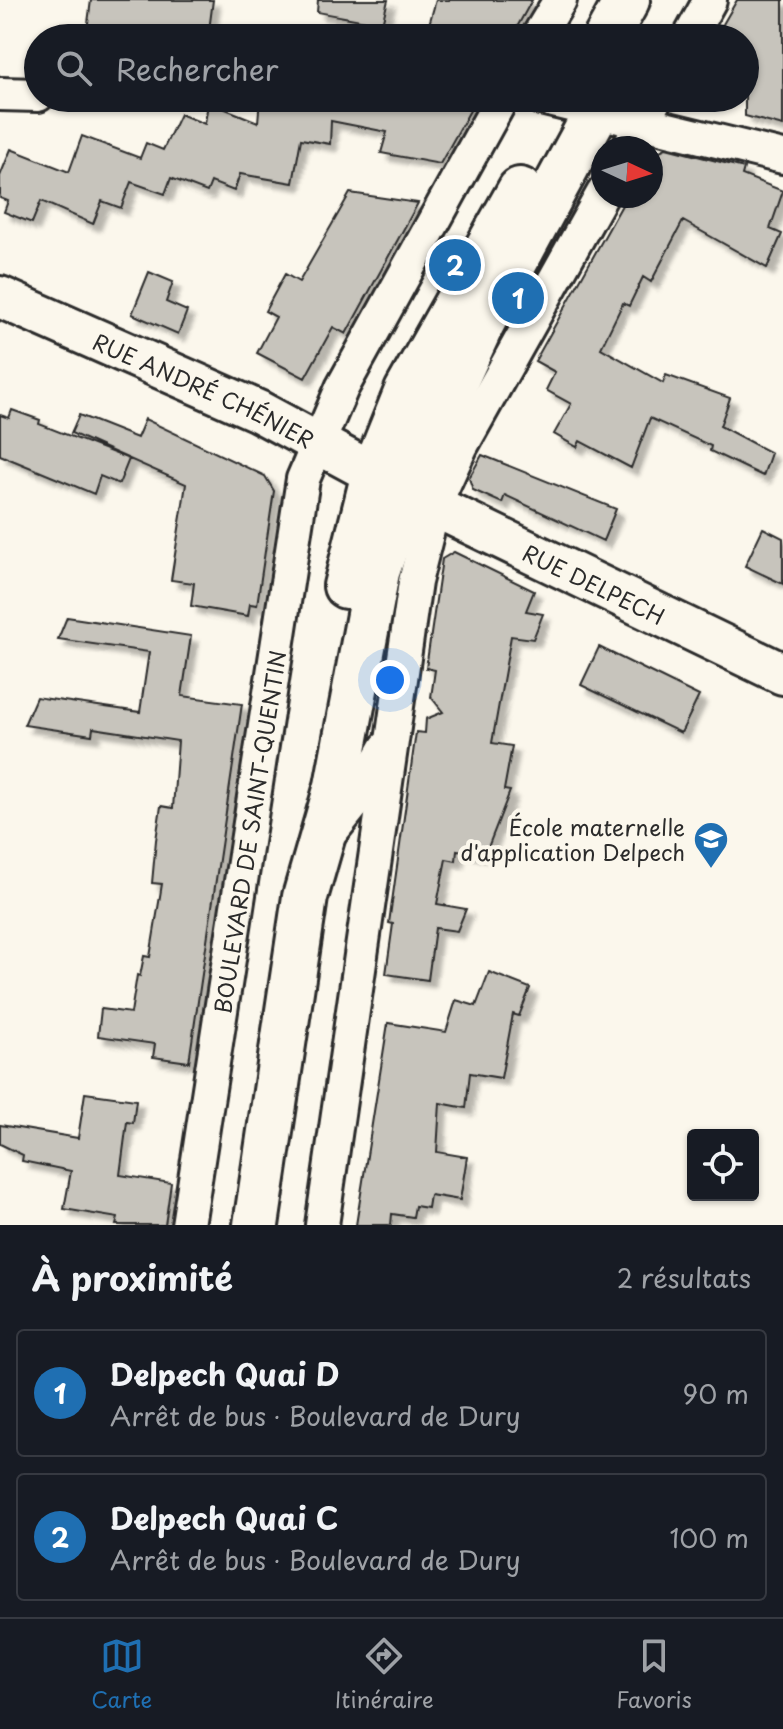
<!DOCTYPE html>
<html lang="fr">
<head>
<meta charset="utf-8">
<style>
	:root { --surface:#171b24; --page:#20242c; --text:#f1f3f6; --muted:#9ea1a6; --line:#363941; --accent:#1f6fb2 }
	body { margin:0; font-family:"Playpen Sans",sans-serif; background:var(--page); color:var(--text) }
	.controls { position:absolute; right:24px; bottom:24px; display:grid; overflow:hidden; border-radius:8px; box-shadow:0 2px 6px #0004 }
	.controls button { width:72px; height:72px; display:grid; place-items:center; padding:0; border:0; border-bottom:2px solid var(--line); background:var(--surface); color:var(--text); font:40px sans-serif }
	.compass { position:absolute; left:591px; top:136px; width:72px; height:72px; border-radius:50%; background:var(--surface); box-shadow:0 2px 6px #0004; rotate:94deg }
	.you { position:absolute; left:390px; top:680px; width:28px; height:28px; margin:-20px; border:6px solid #fff; border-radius:50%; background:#1a73e8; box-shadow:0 0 0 12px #1a73e833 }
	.badge { display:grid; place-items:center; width:52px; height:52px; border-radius:50%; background:var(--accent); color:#fff; font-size:26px; font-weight:700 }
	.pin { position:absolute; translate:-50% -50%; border:4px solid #fff; box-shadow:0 2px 8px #0006 }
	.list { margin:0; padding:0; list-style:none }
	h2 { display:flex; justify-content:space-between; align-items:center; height:104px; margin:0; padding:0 32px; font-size:34px }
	h2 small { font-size:26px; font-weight:400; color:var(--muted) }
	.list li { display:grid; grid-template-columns:52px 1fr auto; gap:24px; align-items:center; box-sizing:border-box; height:128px; margin:0 16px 16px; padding:0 16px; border:2px solid var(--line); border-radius:8px }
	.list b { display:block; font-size:30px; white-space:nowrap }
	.list p { margin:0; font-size:26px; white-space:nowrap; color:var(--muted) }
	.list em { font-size:26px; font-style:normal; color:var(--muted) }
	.icon { flex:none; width:44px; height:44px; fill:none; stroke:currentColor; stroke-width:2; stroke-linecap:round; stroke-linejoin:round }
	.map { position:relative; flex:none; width:783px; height:1225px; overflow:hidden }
	.search { position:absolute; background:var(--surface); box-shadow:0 2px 6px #0004; left:24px; right:24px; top:24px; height:88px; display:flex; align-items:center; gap:20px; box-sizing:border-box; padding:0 28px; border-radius:44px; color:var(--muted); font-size:30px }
	.sheet { height:392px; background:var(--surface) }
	nav { display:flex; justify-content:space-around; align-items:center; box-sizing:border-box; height:112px; border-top:2px solid var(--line); background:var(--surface); font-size:22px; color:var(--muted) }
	nav a { display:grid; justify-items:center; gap:4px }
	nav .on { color:var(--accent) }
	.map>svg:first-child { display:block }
	.building { fill:#c7c4bc; stroke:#2b2b2b; stroke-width:2; filter:url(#shadow) }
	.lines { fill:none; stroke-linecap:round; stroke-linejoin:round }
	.minor-casing { stroke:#2b2b2b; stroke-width:38 }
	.tertiary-casing { stroke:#2b2b2b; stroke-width:46 }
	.primary-casing { stroke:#2b2b2b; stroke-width:50 }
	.minor { stroke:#fbf7ec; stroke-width:32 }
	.tertiary { stroke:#fbf7ec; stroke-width:40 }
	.primary { stroke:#fbf7ec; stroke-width:44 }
	.labels { text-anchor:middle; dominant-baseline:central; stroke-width:8; stroke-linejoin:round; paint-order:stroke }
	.street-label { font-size:22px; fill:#2b2b2b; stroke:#fbf7ec }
	.poi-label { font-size:22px; fill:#2b2b2b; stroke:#fbf7ec; text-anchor:end }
</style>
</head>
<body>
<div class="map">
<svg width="783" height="1225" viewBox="0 0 783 1225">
	<defs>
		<filter id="shadow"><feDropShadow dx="7" dy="7" stdDeviation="2" flood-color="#0004"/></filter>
	</defs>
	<rect width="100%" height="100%" fill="#fbf7ec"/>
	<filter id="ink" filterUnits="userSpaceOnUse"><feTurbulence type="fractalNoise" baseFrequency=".0125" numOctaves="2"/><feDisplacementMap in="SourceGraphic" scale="16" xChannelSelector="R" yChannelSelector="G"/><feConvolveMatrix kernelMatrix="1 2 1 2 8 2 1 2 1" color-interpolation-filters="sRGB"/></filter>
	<g filter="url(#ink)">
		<path class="building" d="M91,0H213L208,38H86Z
			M318,0H388L382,24L317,12Z
			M436,0H532L511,38H436L438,31L428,28Z
			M737,0H783V126L745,116V38H715Z
			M260,98H477L440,164L381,153L387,132L331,121L330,144L301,139L293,183L240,174L234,191L211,182L207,192L171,178L165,194L131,182L121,208L102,201L93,224L41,201L32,223L4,212L8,201L0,198V176L11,149L69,172L82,136L140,158L146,143L163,150L180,114L205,124L208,102L258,122Z
			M666,148L744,168L742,175L783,191L770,229L782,234L767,268L683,221L651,282L643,277L629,306L623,303L601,348L663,383L666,375L730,398L720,426L771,453L763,476L710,451L711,446L650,418L631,468L580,441L577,447L554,434L571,404L546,390L555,372L535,361L627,196H651V155Z
			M350,193L418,203L346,334L333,327L305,378L257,353L276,317L265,311L285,274L299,282Z
			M149,272L173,282L166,302L187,311L178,334L132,314Z
			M12,410L40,420L39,424L129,459L119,484L100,476L94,494L0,455V415L9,418Z
			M79,415L137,438L145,419L265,476L274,491L257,605L250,604L248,616L191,606L194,583L171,580L186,484L71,433Z
			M482,455L616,509L603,541L505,495L502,503L473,490L469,478Z
			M763,528L783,538V584L745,566Z
			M454,552L534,591L526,611L543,614L533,639L511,636L492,743L512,746L504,790L510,791L485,855L457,850L456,861L446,859L437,904L466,909L457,931L435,928L428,980L386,974L393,924L389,923L416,732L425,733L426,719L443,712L431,697L435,670L426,668L442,559Z
			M67,617L191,636L182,696L242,704L189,1062L153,1057L155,1044L98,1036L101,1009L131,1013L137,975L140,976L144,956L150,957L162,884L152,883L156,840L161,806L173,808L178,741L93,728L92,735L24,725L36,697L140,712L149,652L58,639Z
			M599,647L699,696L681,733L581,685Z
			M489,972L530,988L519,1016L513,1014L501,1078L470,1073L466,1108L440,1103L437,1152L467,1157L460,1200L430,1195L428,1208L415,1206L413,1217L392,1214L391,1225H356L388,1023L446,1032L456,1000L476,1006Z
			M85,1093L136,1100L133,1123L127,1122L120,1175L171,1183L165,1225H116L118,1218L64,1209L71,1171L22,1161L23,1155L0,1144V1125L78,1138Z"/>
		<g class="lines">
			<g class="minor-casing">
				<g id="minor">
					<path d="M537,38L560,0"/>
					<path d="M689,38L710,0"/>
					<path d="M0,94L38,95"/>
					<path d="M541,98L783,157"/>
					<path d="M628,148L656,98"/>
					<path d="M328,836L356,801L386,748"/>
					<path id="s1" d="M188,1225L303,479L342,388L502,98"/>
					<path d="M322,1225L415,582L434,506L461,447L603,193"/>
				</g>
			</g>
			<g class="tertiary-casing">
				<g id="tertiary">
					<path id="s2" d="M0,297L258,411L434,506L783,674"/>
				</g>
			</g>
			<g class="primary-casing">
				<path id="primary" d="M606,38L627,0
					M346,586L374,473L407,391L520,190
					M256,1225L305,897L337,786L377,572L405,490L482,323L604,98"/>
			</g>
			<use href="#minor" class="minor"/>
			<use href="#tertiary" class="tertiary"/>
			<use href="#primary" class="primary"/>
		</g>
	</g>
	<defs>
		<g id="school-pin" transform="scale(1.8)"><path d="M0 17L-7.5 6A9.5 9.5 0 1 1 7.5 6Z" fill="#1f6fb2" stroke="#fbf7ec"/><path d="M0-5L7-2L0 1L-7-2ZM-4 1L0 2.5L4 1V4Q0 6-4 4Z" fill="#fff"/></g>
	</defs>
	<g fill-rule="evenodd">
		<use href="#school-pin" x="711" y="839"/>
	</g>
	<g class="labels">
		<g class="street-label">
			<text stroke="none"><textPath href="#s2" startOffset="224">RUE ANDRÉ CHÉNIER</textPath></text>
			<text stroke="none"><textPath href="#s2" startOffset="660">RUE DELPECH</textPath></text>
			<text stroke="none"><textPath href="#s1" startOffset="398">BOULEVARD DE SAINT-QUENTIN</textPath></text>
		</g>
		<g class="poi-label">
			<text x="685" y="826">École maternelle<tspan x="685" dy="25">d'application Delpech</tspan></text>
		</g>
	</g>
</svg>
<div class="controls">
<button><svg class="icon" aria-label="locate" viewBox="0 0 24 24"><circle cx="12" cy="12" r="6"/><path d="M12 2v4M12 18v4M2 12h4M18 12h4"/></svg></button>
</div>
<svg class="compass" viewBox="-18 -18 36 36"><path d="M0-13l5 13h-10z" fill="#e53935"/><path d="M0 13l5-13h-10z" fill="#9ea1a6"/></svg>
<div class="you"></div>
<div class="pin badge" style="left:518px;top:298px">1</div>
<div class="pin badge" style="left:455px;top:265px">2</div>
<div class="search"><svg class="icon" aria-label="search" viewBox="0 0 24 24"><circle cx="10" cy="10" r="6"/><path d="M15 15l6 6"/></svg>Rechercher</div>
</div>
<section class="sheet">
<h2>À proximité<small>2 résultats</small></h2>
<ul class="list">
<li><span class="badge">1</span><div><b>Delpech Quai D</b><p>Arrêt de bus · Boulevard de Dury</p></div><em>90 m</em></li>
<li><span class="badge">2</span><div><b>Delpech Quai C</b><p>Arrêt de bus · Boulevard de Dury</p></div><em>100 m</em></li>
</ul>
</section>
<nav>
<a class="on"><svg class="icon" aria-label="map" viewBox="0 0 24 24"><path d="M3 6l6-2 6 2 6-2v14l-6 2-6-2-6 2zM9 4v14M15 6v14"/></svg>Carte</a>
<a><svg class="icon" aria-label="directions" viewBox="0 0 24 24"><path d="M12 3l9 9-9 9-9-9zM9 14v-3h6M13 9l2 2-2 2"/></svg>Itinéraire</a>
<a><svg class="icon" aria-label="saved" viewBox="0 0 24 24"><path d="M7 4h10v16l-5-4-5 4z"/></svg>Favoris</a>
</nav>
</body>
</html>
